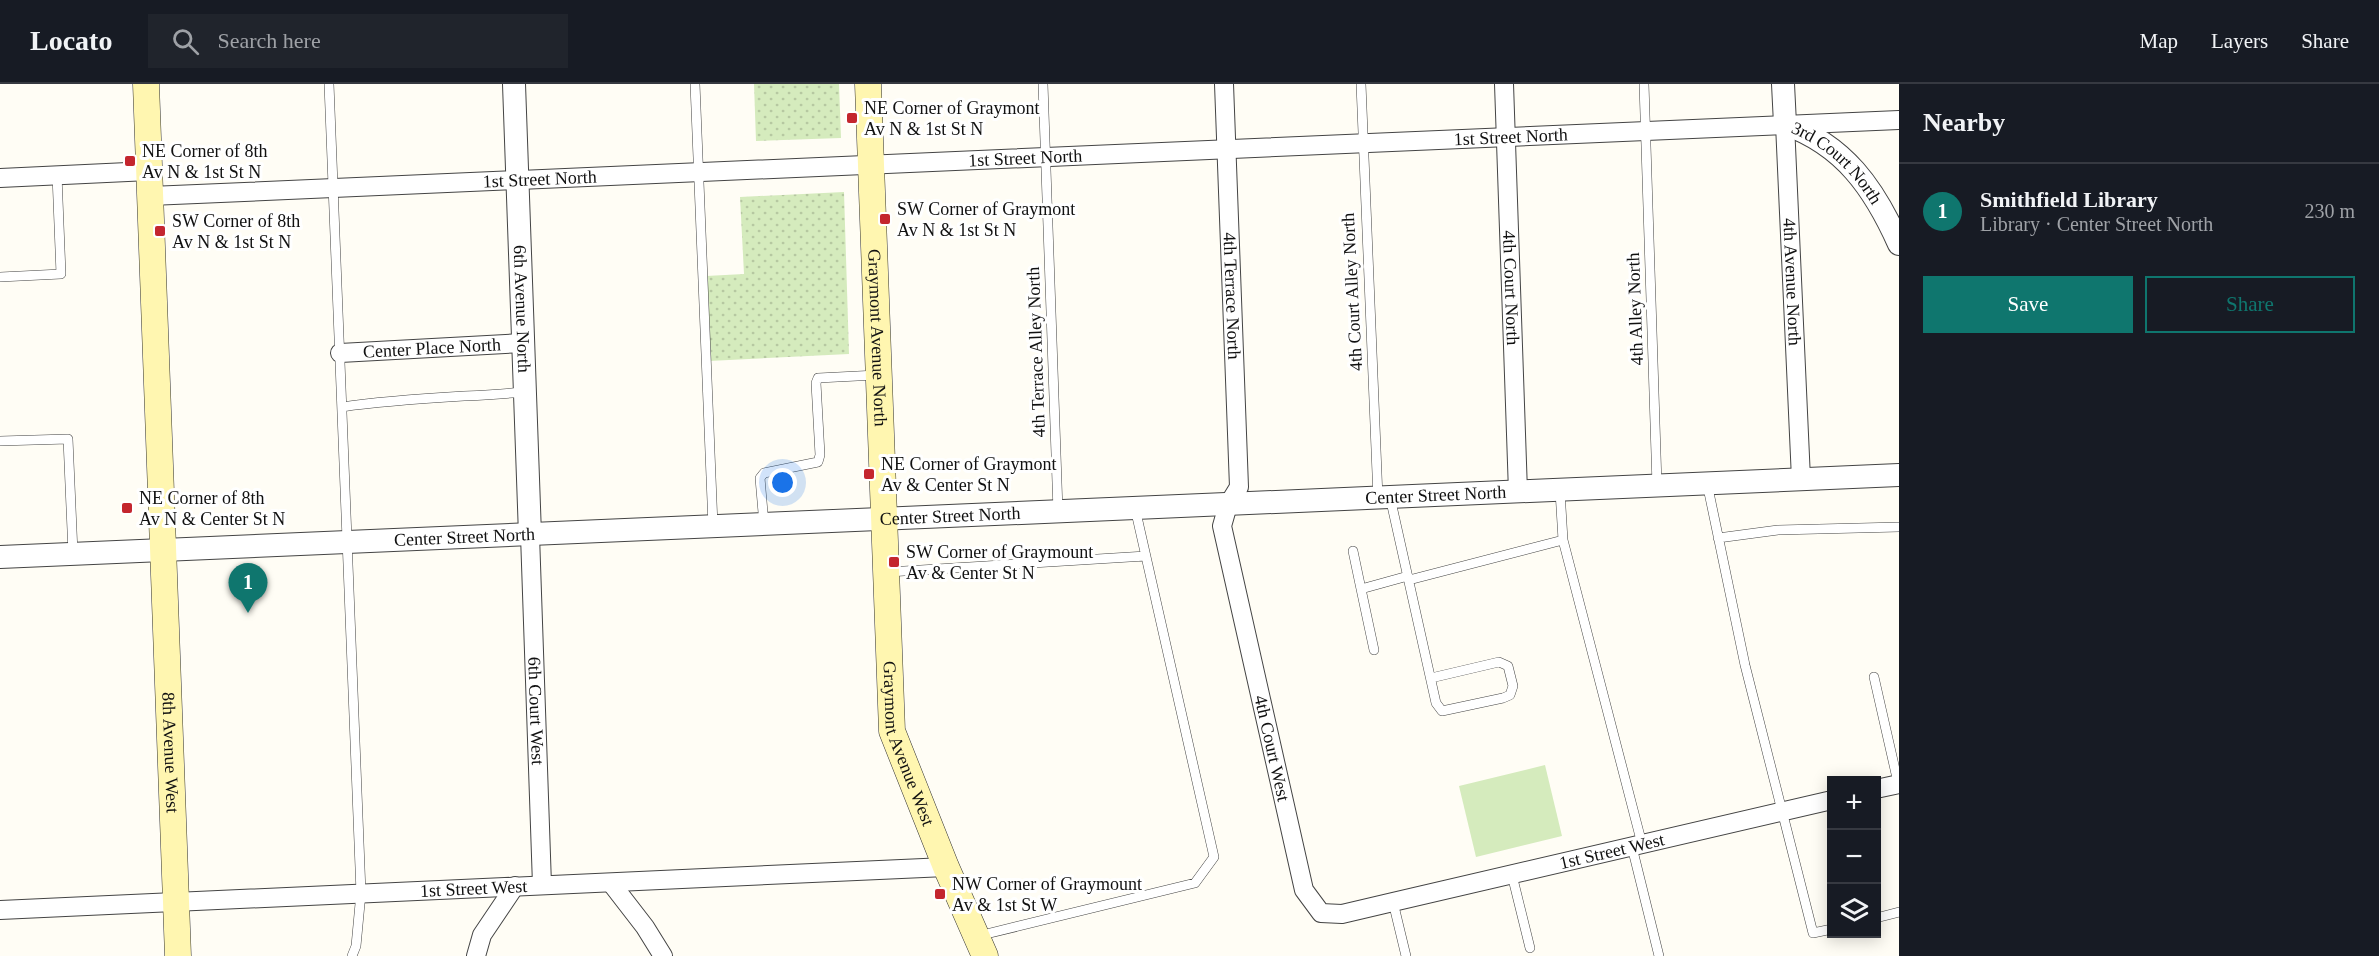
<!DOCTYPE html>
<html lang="en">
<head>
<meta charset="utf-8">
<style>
	:root { --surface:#171b24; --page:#20242c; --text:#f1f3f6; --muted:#9ea1a6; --line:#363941; --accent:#0f766e }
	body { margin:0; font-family:Georgia,serif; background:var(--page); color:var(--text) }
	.controls { position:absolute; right:18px; bottom:18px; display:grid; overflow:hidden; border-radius:0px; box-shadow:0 3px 15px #0003 }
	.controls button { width:54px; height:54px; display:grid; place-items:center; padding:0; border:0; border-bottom:2px solid var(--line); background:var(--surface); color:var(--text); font:30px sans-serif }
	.you { position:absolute; left:783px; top:399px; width:21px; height:21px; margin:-15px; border:4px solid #fff; border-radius:50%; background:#1a73e8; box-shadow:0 0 0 9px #1a73e833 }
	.badge { display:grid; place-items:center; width:39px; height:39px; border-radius:50%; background:var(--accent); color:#fff; font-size:20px; font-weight:700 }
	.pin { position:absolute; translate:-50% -50px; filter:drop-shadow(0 2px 3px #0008) }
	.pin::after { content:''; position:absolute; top:32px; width:21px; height:18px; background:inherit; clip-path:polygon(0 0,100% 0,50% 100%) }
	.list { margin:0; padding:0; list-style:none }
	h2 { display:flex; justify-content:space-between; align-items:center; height:78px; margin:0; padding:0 24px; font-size:26px }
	h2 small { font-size:20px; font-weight:400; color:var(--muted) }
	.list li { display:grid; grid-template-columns:39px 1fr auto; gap:18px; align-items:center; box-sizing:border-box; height:96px; padding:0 24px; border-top:2px solid var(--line) }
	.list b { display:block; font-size:22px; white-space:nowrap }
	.list p { margin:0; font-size:20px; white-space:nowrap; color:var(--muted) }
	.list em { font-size:20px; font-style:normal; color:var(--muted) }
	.actions { display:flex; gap:12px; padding:18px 24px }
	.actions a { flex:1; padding:14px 0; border:2px solid var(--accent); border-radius:0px; text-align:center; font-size:21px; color:var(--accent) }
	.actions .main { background:var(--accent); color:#fff }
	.icon { flex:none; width:33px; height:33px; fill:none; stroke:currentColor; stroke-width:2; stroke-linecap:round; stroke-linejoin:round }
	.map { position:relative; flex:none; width:1899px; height:872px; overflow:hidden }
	header { display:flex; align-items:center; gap:36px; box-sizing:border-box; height:84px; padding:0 30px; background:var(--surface); border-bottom:2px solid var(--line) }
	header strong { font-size:28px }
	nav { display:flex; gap:33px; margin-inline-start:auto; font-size:21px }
	.search { width:420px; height:54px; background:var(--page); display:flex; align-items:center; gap:15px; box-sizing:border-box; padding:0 21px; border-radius:0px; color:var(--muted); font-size:22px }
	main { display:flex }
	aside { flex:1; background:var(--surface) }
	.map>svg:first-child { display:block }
	.grass { fill:url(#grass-dots) }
	.park { fill:#d5ebbd }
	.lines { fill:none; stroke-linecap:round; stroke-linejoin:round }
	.service-casing { stroke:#444; stroke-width:10 }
	.minor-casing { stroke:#444; stroke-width:20 }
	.tertiary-casing { stroke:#444; stroke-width:24 }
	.secondary-casing { stroke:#333; stroke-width:27 }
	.service { stroke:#fff; stroke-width:9 }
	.minor { stroke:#fff; stroke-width:18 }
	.tertiary { stroke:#fff; stroke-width:22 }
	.secondary { stroke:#fff6b0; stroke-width:26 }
	.poi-dot { fill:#c4262e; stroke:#fff; stroke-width:2 }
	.labels { text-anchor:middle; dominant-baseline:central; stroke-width:6; stroke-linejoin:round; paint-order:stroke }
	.poi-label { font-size:18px; fill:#111; stroke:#fff; text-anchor:start }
	.street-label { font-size:18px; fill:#111; stroke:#fff }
</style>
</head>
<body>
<header>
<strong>Locato</strong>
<div class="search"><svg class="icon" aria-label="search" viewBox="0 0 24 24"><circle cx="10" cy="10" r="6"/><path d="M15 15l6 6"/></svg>Search here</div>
<nav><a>Map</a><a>Layers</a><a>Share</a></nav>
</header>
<main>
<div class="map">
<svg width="1899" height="872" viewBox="0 0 1899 872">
	<defs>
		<pattern id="grass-dots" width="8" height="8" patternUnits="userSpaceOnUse" patternTransform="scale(1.5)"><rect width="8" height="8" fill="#d5ebbd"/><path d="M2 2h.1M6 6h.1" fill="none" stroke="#b6c8a1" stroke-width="1.8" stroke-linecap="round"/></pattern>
	</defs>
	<rect width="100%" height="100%" fill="#fffdf5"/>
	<path class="grass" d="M754,0H839L841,54L756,57Z
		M844,108L849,270L709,277L706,192L744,190L740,113Z"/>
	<path class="park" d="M1545,681L1562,752L1476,773L1459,702Z"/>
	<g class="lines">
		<g class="service-casing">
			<path id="service" d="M329,0L361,809L356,862L352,872
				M695,0L713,442
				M1043,0L1058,427
				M1361,0L1378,414
				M1644,0L1657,401
				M0,193L61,190L57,91
				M342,323C403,314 464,313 525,308
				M0,357L68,355L73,469
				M1707,399L1745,581L1813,849L1832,845
				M1560,407L1563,456L1642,760
				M1390,413L1436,619L1442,627L1503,614L1510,611L1513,602L1508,582L1499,578L1431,594
				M764,440L760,394L764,389L818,378L820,371L816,299L818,294L877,291
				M1718,454L1778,446L1899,443
				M1353,467L1361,505
				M888,488L1146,472
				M1409,496L1563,456
				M1374,566L1361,505L1408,492
				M1874,593L1899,703
				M1632,763L1659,872
				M1512,791L1530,864
				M1393,818L1406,872
				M1876,834L1899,828
				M978,852L1195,799L1214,773L1135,424"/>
		</g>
		<g class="minor-casing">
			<g id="minor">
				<path id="s1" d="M1224,0L1239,403L1228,421L1222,442L1304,806L1321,829L1342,830L1393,818L1832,716"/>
				<path id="s2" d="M1504,0L1518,408"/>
				<path id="s3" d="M1785,40L1801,395"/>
				<path d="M0,94L149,87"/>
				<path id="s4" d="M150,112L1899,36"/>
				<path id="s5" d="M340,269L523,259"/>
				<path id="s6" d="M530,451L542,801"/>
				<path d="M1876,705L1899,700"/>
				<path d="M611,799L645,843L663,872"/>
				<path id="s7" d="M0,826L946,783"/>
				<path d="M476,872L482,851L515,802"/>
			</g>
		</g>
		<g class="tertiary-casing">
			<g id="tertiary">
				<path id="s8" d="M514,0L530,451"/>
				<path id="s9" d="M1783,0L1785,40C1844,61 1874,104 1899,160"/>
				<path id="s10" d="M0,473L1899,391"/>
			</g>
		</g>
		<g class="secondary-casing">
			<g id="secondary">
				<path id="s11" d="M146,0L178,872"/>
				<path id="s12" d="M868,0L892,647L946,783L985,872"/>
			</g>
		</g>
		<use href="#service" class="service"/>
		<use href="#minor" class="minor"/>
		<use href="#tertiary" class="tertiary"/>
		<use href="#secondary" class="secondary"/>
	</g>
	<g class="poi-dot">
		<rect x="846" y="28" width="12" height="12" rx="3"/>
		<rect x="124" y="71" width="12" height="12" rx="3"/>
		<rect x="879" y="129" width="12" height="12" rx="3"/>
		<rect x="154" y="141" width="12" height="12" rx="3"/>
		<rect x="863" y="384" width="12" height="12" rx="3"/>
		<rect x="121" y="418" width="12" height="12" rx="3"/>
		<rect x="888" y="472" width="12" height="12" rx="3"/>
		<rect x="934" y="804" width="12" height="12" rx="3"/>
	</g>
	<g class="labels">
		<g class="poi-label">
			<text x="864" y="24">NE Corner of Graymont<tspan x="864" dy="21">Av N &amp; 1st St N</tspan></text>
			<text x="142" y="67">NE Corner of 8th<tspan x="142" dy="21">Av N &amp; 1st St N</tspan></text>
			<text x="897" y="125">SW Corner of Graymont<tspan x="897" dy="21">Av N &amp; 1st St N</tspan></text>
			<text x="172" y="137">SW Corner of 8th<tspan x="172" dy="21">Av N &amp; 1st St N</tspan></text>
			<text x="881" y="380">NE Corner of Graymont<tspan x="881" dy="21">Av &amp; Center St N</tspan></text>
			<text x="139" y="414">NE Corner of 8th<tspan x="139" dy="21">Av N &amp; Center St N</tspan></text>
			<text x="906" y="468">SW Corner of Graymount<tspan x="906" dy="21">Av &amp; Center St N</tspan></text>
			<text x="952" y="800">NW Corner of Graymount<tspan x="952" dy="21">Av &amp; 1st St W</tspan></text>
		</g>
		<g class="street-label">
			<text stroke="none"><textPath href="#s4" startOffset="1362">1st Street North</textPath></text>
			<text stroke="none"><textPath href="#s4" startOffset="876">1st Street North</textPath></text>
			<text stroke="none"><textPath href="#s9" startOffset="106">3rd Court North</textPath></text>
			<text stroke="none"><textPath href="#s4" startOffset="390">1st Street North</textPath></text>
			<text stroke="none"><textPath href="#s3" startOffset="158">4th Avenue North</textPath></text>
			<text stroke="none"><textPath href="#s2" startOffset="204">4th Court North</textPath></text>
			<text transform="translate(1352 208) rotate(-93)">4th Court Alley North</text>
			<text stroke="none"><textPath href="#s1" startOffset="212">4th Terrace North</textPath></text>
			<text stroke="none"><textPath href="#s8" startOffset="225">6th Avenue North</textPath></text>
			<text transform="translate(1635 225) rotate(-92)">4th Alley North</text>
			<text stroke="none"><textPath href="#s12" startOffset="254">Graymont Avenue North</textPath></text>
			<text stroke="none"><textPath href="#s5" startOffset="92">Center Place North</textPath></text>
			<text transform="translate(1036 268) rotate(-92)">4th Terrace Alley North</text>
			<text stroke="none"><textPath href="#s10" startOffset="1437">Center Street North</textPath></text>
			<text stroke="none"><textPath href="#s10" startOffset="951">Center Street North</textPath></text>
			<text stroke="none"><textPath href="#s10" startOffset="465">Center Street North</textPath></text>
			<text stroke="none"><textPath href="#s6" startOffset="176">6th Court West</textPath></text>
			<text stroke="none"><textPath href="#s12" startOffset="663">Graymont Avenue West</textPath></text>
			<text stroke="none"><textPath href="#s1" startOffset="674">4th Court West</textPath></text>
			<text stroke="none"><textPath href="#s11" startOffset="669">8th Avenue West</textPath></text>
			<text stroke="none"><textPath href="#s1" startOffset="1146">1st Street West</textPath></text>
			<text stroke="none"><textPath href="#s7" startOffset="474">1st Street West</textPath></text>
		</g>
	</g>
</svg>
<div class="controls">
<button>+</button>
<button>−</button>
<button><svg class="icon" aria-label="layers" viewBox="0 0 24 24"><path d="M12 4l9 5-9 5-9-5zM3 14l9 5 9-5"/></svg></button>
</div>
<div class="you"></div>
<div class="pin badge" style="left:248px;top:529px">1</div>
</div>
<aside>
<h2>Nearby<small></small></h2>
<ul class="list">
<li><span class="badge">1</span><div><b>Smithfield Library</b><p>Library · Center Street North</p></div><em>230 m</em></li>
</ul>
<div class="actions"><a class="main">Save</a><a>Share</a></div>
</aside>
</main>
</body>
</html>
